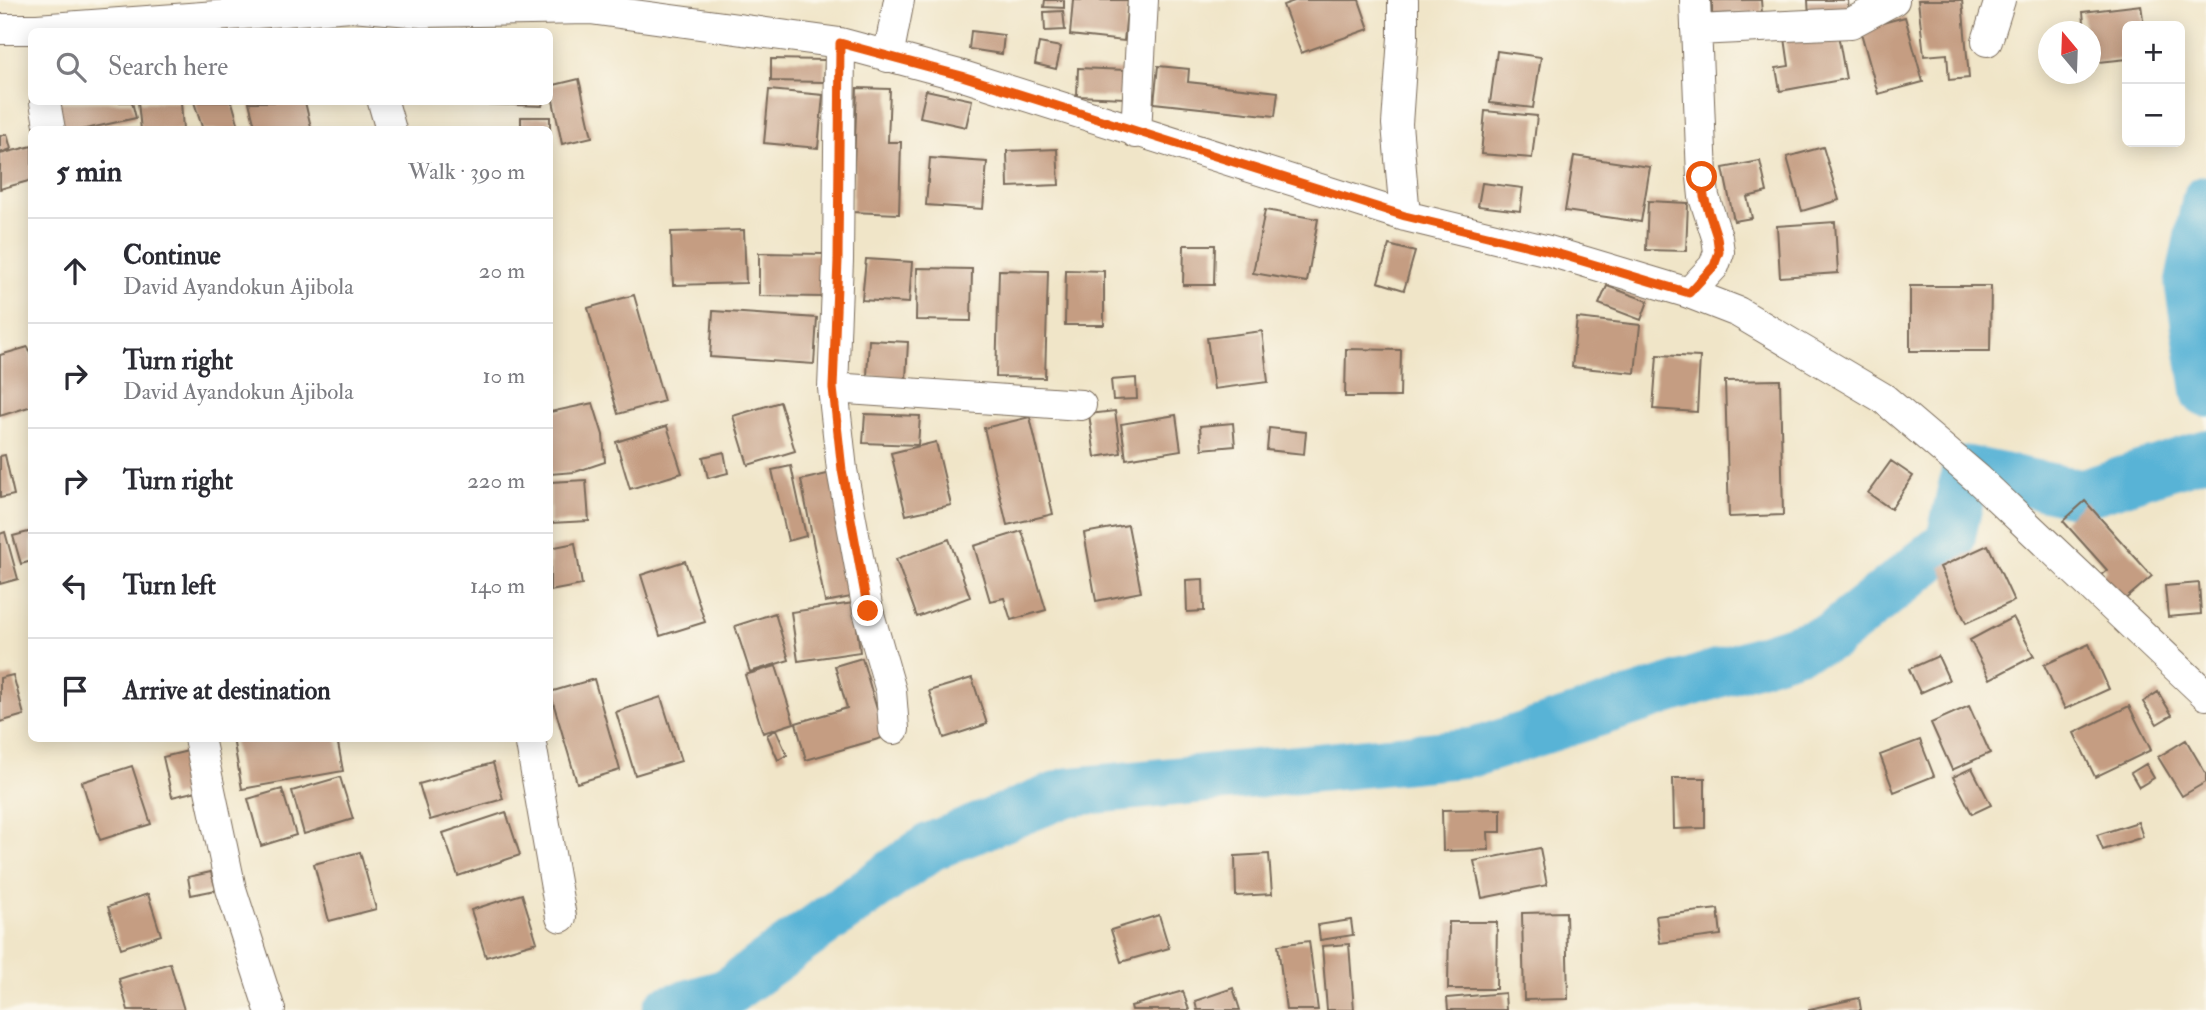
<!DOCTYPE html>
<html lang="en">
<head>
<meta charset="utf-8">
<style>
	:root { --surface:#fff; --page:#f2f2f3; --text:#2b2b33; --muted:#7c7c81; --line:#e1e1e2 }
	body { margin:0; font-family:"IM FELL Double Pica",serif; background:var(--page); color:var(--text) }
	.controls { position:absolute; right:21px; top:21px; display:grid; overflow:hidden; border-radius:10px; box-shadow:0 4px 18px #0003 }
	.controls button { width:63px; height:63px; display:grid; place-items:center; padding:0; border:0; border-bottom:2px solid var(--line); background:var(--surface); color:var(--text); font:35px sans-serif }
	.compass { position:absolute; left:2038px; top:21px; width:63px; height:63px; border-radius:50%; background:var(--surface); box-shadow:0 4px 18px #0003; rotate:341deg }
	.stop { position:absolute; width:21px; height:21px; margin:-16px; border:5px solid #ea580c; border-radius:50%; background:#fff }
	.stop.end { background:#ea580c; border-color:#fff; box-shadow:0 2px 7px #0008 }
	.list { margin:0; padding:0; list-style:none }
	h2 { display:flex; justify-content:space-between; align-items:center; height:91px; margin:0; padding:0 28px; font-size:30px }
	h2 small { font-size:23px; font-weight:400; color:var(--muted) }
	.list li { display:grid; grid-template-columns:46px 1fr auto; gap:21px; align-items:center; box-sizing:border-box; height:105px; padding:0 28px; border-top:2px solid var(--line) }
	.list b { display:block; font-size:26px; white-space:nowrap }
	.list p { margin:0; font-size:23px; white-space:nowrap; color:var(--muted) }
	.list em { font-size:23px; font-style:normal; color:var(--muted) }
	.icon { flex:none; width:38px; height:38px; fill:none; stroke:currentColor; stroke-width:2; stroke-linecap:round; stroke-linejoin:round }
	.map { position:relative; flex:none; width:2206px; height:1010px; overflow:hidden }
	.search { position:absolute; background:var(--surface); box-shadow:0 4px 18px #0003; left:28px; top:28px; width:525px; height:77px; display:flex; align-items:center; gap:18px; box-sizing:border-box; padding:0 24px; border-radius:10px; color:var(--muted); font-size:26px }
	.panel { position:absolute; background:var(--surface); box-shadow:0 4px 18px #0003; left:28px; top:126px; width:525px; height:616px; border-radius:10px }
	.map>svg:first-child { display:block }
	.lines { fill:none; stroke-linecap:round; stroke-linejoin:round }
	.river { stroke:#58b3d6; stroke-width:49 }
	.building { fill:#c59d82 }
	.minor-casing { stroke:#7a6b5a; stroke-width:32 }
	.minor { stroke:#fff; stroke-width:30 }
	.route { stroke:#ea580c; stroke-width:9 }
</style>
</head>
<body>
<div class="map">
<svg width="2206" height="1010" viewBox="0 0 2206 1010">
	<rect width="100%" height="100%" fill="#fbf7ec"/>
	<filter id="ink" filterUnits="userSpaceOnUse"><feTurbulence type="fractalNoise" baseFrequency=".0143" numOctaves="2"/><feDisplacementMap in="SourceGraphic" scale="14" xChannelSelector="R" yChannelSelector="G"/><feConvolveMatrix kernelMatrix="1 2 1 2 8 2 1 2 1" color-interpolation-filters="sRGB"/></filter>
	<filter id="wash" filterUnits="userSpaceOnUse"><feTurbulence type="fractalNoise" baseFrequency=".00686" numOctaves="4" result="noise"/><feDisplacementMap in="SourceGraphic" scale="28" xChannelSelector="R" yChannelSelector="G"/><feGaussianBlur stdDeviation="1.57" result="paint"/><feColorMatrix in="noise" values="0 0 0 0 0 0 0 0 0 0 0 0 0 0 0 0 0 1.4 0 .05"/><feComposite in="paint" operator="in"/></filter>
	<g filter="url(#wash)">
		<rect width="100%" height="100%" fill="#f0e5c8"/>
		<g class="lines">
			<path class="river" d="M2206,200L2189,285L2206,393
				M667,1010L726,993L930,847L1068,792L1475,752L1831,637L1950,542L1966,470L2082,494L2206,454"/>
		</g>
		<g id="blocks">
			<path class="building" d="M1045,0H1064V8L1044,7Z
				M1073,0H1128L1124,41L1070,35Z
				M1297,0H1359L1369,29L1301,53L1283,5Z
				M1712,0H1761L1762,13L1712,14Z
				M1808,0H1848L1849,15L1809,18Z
				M1918,0H1962L1969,78L1949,80L1947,54L1924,56Z
				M2141,5L2144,26H2127V59L2090,63V32H2085L2083,12Z
				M1063,11L1065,30L1045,31L1044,12Z
				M1905,17L1923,82L1878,94L1860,29Z
				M1837,29L1846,79L1780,91L1776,68L1789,66L1785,38Z
				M971,31L1004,35L1002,54L969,49Z
				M1039,43L1061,47L1056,69L1035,64Z
				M1497,51L1541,57L1533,108L1490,103Z
				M771,59L825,60L824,82L771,81Z
				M1158,66L1189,69L1188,82L1278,92L1275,116L1154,103Z
				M1078,68L1126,70L1125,98L1077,96Z
				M579,79L592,137L562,144L550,86Z
				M857,88L890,89L888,142H901L899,214L852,212Z
				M769,90L823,95L818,148L764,143Z
				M926,90L972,100L966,127L920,117Z
				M56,102H132L136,118L81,130H62Z
				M138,102H181L183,130H141Z
				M194,102H232L240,130H203Z
				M249,102H305L311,127L300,130H256Z
				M483,102H543L542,106L483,104Z
				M1485,111L1537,116L1532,158L1481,154Z
				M521,117H550V130H521Z
				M7,134L11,149L0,153V136Z
				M32,146V180L0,189V154Z
				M1823,147L1839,200L1802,211L1787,157Z
				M1057,149L1059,185L1008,187L1007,151Z
				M1574,156L1650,167L1641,222L1565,211Z
				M930,158L987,162L983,209L926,205Z
				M1760,161L1767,192L1747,197L1752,218L1734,221L1723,168Z
				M1482,183L1523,188L1520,211L1478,206Z
				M1648,201L1688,203L1686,251L1646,250Z
				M1265,210L1318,219L1307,282L1253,273Z
				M1835,222L1838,273L1780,277L1777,226Z
				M744,230L746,283L673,285L671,232Z
				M1184,245H1215L1214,285H1183Z
				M1389,245L1415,252L1404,290L1378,282Z
				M759,253L824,254L823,297L759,296Z
				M866,259L912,262L909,303L862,300Z
				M917,268L972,269L971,321L916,320Z
				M999,270L1048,271L1045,378L996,377Z
				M1066,270L1104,271V325H1065Z
				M1607,286L1648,301L1641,320L1599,304Z
				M1910,286H1991L1990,351H1910Z
				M634,295L664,401L618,414L588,308Z
				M713,311L817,318L814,364L710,357Z
				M1577,318L1640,325L1635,373L1572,367Z
				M1262,331L1268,382L1214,389L1207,338Z
				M869,340L908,342L906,379L867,376Z
				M28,347L32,358V406L0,416V355Z
				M1346,349L1401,350L1400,397H1345Z
				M1657,355L1700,357L1697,412L1653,409Z
				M1136,378L1137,399L1113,400L1111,380Z
				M1780,380L1783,515L1729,517L1725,381Z
				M780,402L795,451L748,465L733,416Z
				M593,403L603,435L605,462L575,472L550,474V412Z
				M1115,411L1121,453L1095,457L1089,414Z
				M865,414L920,416L918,445L863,443Z
				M1176,415L1181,450L1126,459L1121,424Z
				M1030,417L1053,514L1007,525L984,428Z
				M1233,423L1235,446L1202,449L1200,426Z
				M667,426L682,473L630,489L616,442Z
				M1269,428L1306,432L1304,454L1267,450Z
				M936,442L951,505L906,515L891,453Z
				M724,452L728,473L708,478L703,457Z
				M5,455L14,495L0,498V456Z
				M1891,461L1913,476L1891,509L1868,493Z
				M791,466L806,536L788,541L772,470Z
				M836,472L861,595L825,602L801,480Z
				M586,480L589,521L550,523V482Z
				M2085,501L2152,576L2123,601L2101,575L2107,570L2063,521Z
				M1128,525L1141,592L1096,601L1084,533Z
				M32,531V561L21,564L13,536Z
				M1022,531L1046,610L1011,620L1004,598L990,601L974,546Z
				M5,532L18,579L0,584V534Z
				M949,539L970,597L917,617L896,559Z
				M575,543L582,585L550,591V548Z
				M1988,545L2014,601L1966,623L1940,567Z
				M685,561L705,622L660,636L641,575Z
				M1203,579L1204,611L1187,612L1186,580Z
				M2199,583L2201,614L2168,617L2165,586Z
				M854,603L860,652L798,661L791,612Z
				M775,613L789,660L750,672L735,626Z
				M2013,617L2034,656L1990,679L1970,640Z
				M2089,644L2109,689L2065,709L2044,665Z
				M1938,656L1949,680L1920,693L1909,669Z
				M862,658L885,737L806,760L796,723L847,708L835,666Z
				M776,666L794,723L763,733L745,675Z
				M13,675L24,715L0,722V678Z
				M972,678L987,724L944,738L929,691Z
				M594,679L620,770L577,783L550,692Z
				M2158,692L2172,715L2157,724L2143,702Z
				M661,697L681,761L635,775L616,712Z
				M1969,706L1990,753L1952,770L1931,723Z
				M2129,706L2151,750L2095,777L2074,733Z
				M776,730L787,755L778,760L767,735Z
				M233,738H337L343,771L242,789Z
				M1920,740L1934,776L1894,792L1880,755Z
				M2186,740L2206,774V782L2182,796L2158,757Z
				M188,751L197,791L172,797L163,757Z
				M493,763L503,799L430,820L419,784Z
				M2146,764L2154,778L2139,787L2131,773Z
				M132,766L151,824L100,840L82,782Z
				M1972,768L1991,805L1972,814L1953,777Z
				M340,777L353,819L304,834L292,791Z
				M1673,778H1705V828L1674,829Z
				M282,789L296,835L261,846L248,799Z
				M1501,809V832H1488L1489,850L1443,851L1442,810Z
				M506,812L520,855L458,876L443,833Z
				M2138,822L2143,837L2103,850L2097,835Z
				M1540,848L1547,885L1482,898L1474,861Z
				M360,852L376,909L329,921L314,864Z
				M1269,854L1272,894L1236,896L1235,856Z
				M211,872L216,890L191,895L188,877Z
				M148,894L161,935L121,948L108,907Z
				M522,894L537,942L486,957L471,910Z
				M1718,909L1721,935L1660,943L1656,916Z
				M1566,912L1568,999L1524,1000L1522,913Z
				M1159,915L1169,948L1121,962L1111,930Z
				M1351,920L1353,935L1320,940L1318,925Z
				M1449,922H1497L1496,989H1448Z
				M1309,941L1318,1010H1286L1278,945Z
				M1349,944L1354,1010H1327L1322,946Z
				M170,963L184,1010H128L119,979Z
				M1233,988L1240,1010H1197L1195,1001Z
				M1183,991L1189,1010H1132L1131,1006Z
				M1505,993L1506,1010H1448L1447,998Z
				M1859,998L1861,1010H1809V1009Z"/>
		</g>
	</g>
	<g filter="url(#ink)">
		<use href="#blocks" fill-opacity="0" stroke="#7a6b5a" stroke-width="2"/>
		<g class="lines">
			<g class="minor-casing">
				<path id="minor" d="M1403,0V37L1397,124L1405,216
					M0,29H37L352,6L422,12L590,9L840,43L963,76L1405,216L1549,251L1689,293L1738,312L1883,398L1978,479L2206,695
					M1696,30L1851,23L1894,0
					M1987,41L2000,0
					M840,43L838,260L833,388L842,470L868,611L891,691L894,729
					M888,57L899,0
					M45,102L50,130
					M383,102L391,130
					M1136,133L1143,0
					M1689,293L1714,266L1719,252L1717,237L1704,197L1702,177L1695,0
					M833,388L1081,405
					M199,738L231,889L270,1010
					M530,738L561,917"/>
			</g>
			<use href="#minor" class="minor"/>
		</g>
	</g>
	<g class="lines" filter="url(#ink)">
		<path class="route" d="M868,611L842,470L833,388L838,260L840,43L962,76L1405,216L1549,251L1689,293L1714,266L1719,252L1717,237L1704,197L1702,177"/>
	</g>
</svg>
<div class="controls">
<button>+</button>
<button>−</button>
</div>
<svg class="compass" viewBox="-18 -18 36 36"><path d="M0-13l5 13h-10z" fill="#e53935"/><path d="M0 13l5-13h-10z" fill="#7c7c81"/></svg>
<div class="stop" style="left:1702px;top:177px"></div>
<div class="stop end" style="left:868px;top:611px"></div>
<div class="search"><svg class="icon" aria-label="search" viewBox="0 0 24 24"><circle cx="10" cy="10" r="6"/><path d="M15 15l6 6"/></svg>Search here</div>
<section class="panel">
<h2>5 min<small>Walk · 390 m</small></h2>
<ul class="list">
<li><svg class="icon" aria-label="ahead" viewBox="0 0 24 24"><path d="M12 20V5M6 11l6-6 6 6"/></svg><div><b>Continue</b><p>David Ayandokun Ajibola</p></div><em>20 m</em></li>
<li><svg class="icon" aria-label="right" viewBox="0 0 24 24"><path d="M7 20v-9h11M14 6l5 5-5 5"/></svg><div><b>Turn right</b><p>David Ayandokun Ajibola</p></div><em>10 m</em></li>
<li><svg class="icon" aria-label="right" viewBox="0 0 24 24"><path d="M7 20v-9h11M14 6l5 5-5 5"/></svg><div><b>Turn right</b></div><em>220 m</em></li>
<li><svg class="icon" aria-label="left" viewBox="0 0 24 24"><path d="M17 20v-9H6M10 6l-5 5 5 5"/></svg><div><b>Turn left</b></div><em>140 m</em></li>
<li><svg class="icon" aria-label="arrive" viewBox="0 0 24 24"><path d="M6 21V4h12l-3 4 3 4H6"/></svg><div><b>Arrive at destination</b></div></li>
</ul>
</section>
</div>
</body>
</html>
